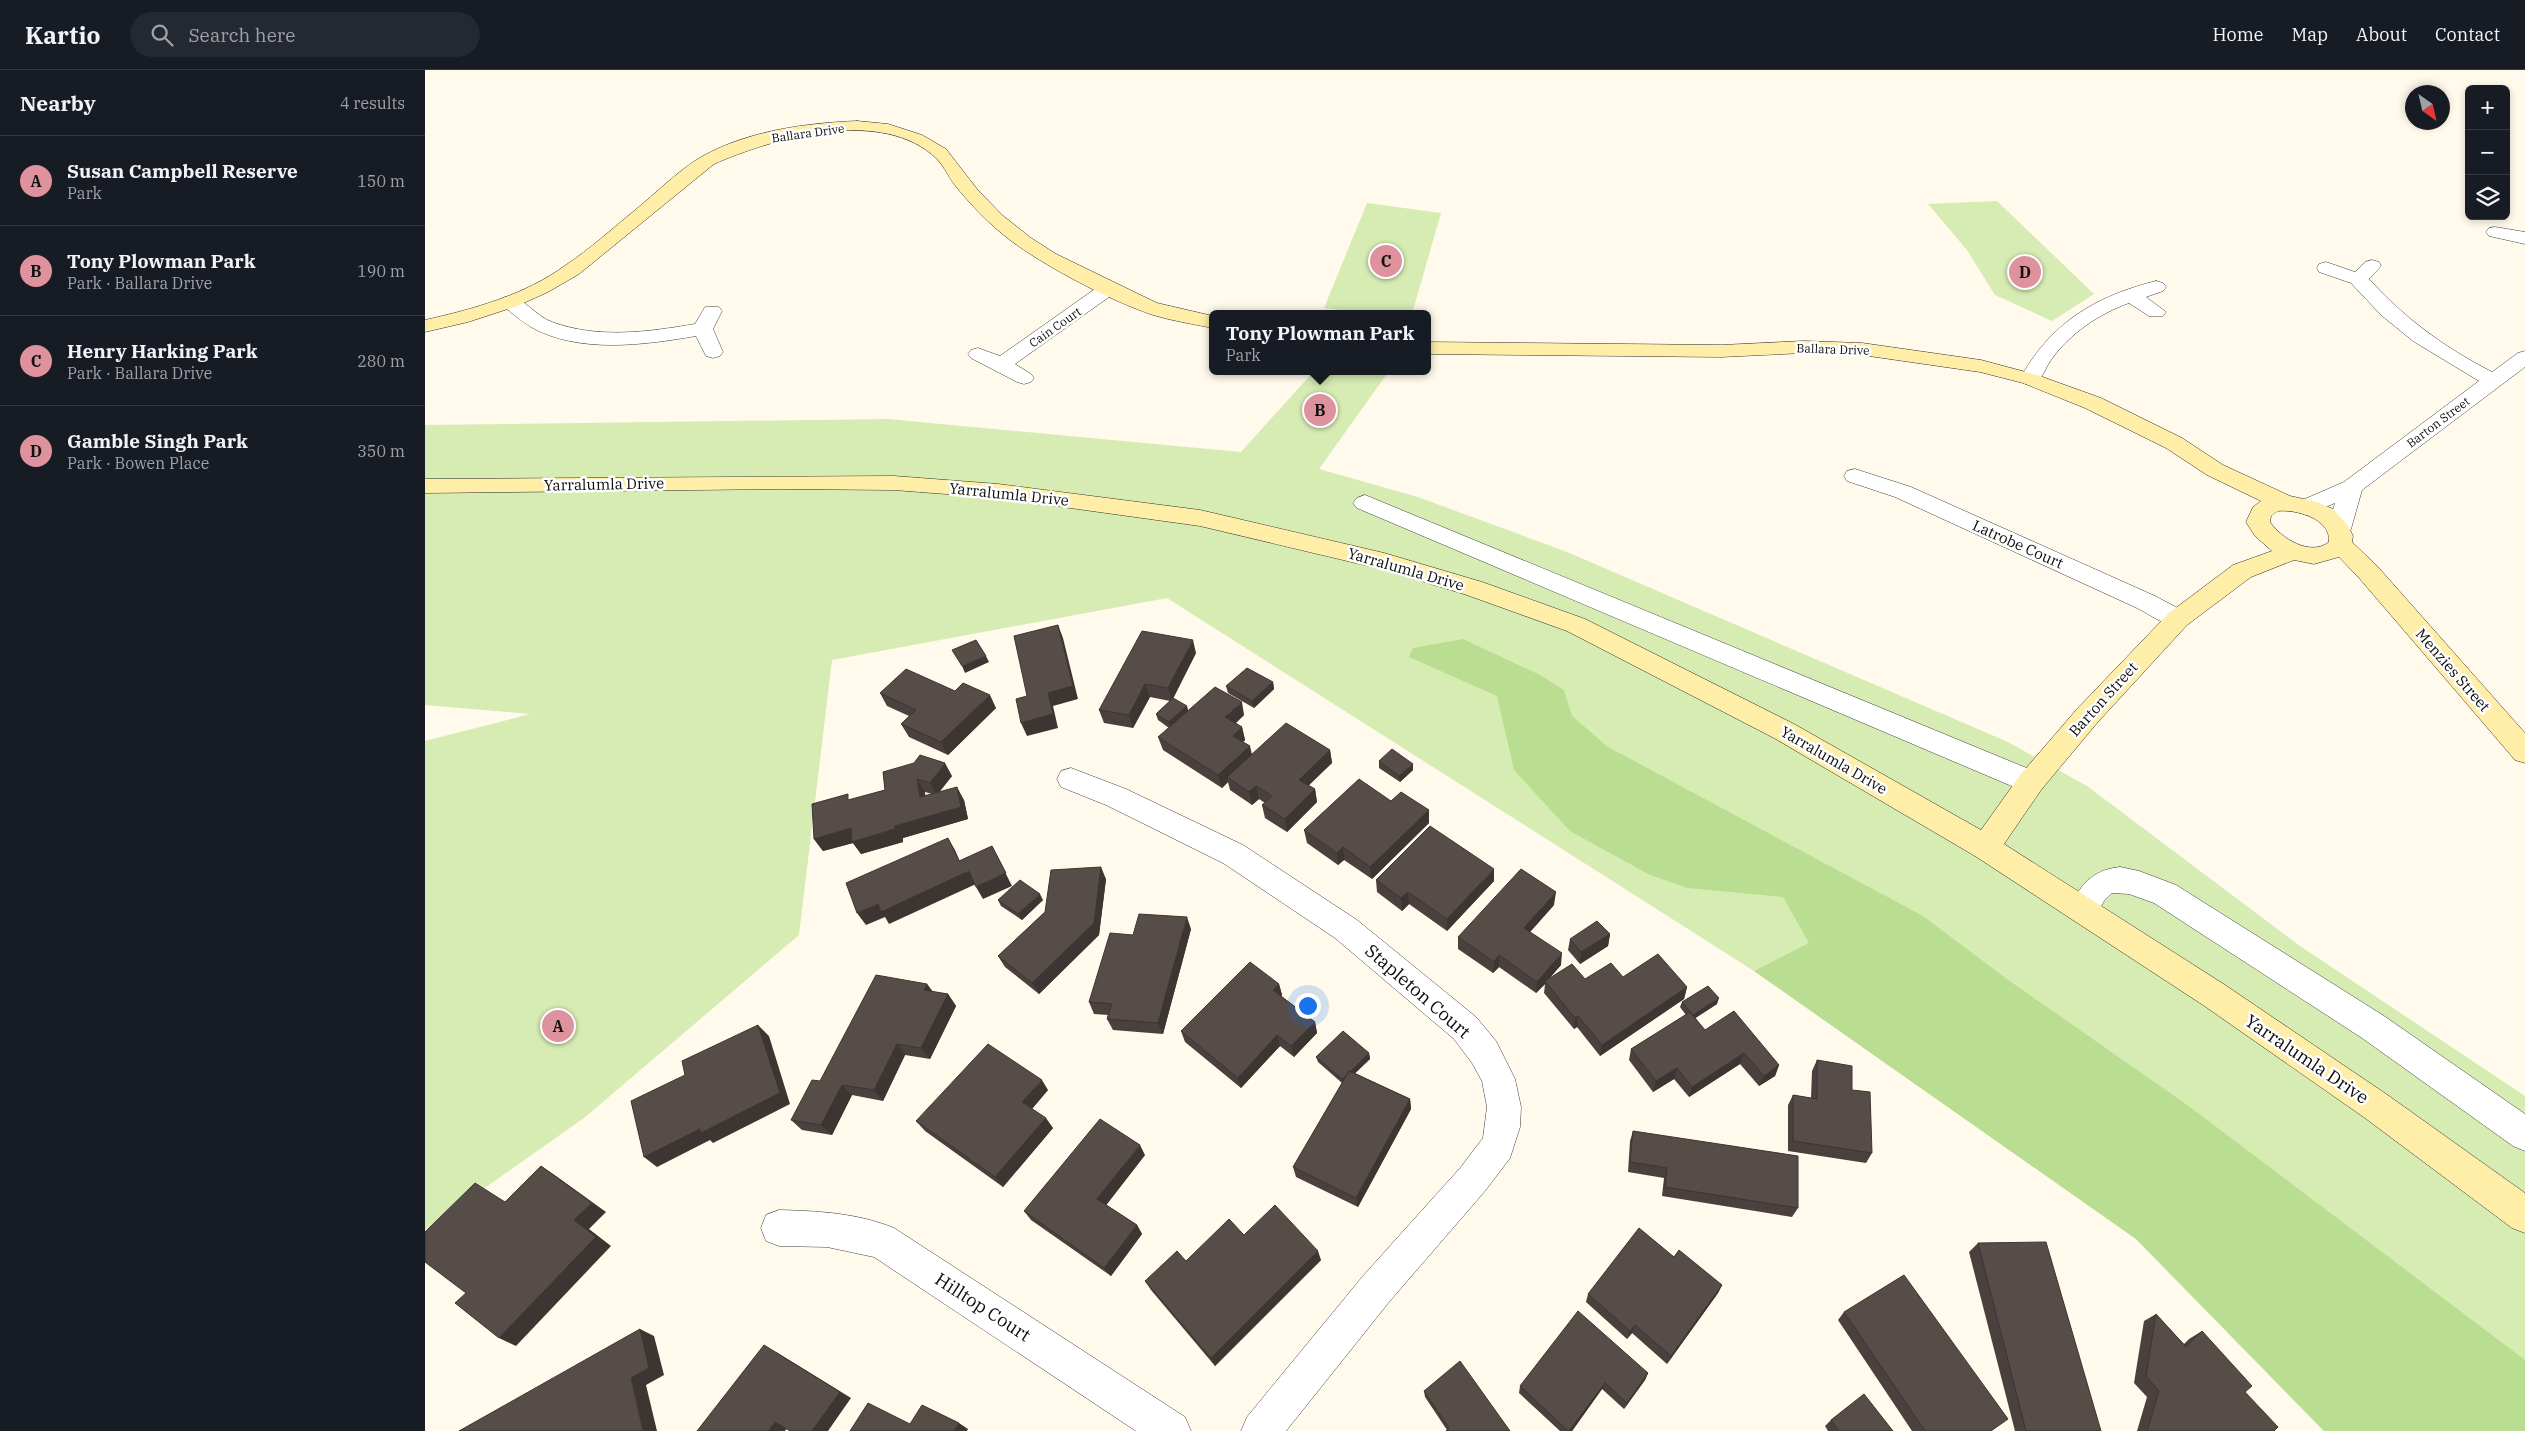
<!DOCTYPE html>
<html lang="en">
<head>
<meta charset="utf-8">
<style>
	:root { --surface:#171b24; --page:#242831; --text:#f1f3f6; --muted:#9ea1a6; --line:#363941; --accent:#de929d }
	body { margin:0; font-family:"IBM Plex Serif",serif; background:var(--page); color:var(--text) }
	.controls { position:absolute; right:15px; top:15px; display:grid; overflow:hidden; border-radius:8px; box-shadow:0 2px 8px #0003 }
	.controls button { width:45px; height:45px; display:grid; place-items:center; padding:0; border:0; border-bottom:1px solid var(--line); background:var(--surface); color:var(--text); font:25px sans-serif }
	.compass { position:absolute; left:1980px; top:15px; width:45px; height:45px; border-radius:50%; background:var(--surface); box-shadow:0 2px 8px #0003; rotate:146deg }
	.you { position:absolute; left:882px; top:935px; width:18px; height:18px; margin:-12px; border:4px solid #fff; border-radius:50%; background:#1a73e8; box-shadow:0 0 0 8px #1a73e833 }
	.badge { display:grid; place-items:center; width:32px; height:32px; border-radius:50%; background:var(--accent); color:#111; font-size:16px; font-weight:700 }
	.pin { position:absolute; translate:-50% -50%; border:2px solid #fff; box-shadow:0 1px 5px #0006 }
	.popup { position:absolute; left:784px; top:240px; width:222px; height:65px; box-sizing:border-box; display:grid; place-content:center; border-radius:8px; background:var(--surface); filter:drop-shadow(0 1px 4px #0005); font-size:16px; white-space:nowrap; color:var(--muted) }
	.popup b { font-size:19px; color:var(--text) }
	.popup::after { content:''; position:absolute; left:50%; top:100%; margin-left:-10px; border:10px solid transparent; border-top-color:var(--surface) }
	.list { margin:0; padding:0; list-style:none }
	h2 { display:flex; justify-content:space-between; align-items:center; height:65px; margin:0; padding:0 20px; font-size:21px }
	h2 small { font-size:16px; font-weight:400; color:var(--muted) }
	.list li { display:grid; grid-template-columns:32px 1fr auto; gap:15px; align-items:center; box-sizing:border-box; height:90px; padding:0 20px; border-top:1px solid var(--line) }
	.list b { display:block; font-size:19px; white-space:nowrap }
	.list p { margin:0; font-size:16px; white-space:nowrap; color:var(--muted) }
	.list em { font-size:16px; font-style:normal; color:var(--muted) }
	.icon { flex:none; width:28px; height:28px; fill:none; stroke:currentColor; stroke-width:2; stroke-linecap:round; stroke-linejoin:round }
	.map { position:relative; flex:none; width:2100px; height:1361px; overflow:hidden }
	header { display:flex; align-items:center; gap:30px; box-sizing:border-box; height:70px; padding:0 25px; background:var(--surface); border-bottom:1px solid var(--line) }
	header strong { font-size:24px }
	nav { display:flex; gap:28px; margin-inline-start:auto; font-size:18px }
	.search { width:350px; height:45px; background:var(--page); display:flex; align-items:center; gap:12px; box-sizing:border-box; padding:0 18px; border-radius:28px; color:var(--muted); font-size:19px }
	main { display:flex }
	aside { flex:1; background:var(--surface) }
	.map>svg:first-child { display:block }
	.green { fill:#d6ecb3 }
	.forest { fill:#bade91 }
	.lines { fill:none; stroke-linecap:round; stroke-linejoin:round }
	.street-casing { stroke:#404040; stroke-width:1 }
	.secondary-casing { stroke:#2f2f2f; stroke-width:1 }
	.street { fill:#fff; fill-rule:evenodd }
	.secondary { fill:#ffeea7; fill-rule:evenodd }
	.wall { fill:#4a413e; fill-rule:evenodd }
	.shaded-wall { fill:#3c3532 }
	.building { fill:#564c48; stroke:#3c3532 }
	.labels { text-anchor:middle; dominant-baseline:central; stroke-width:5; stroke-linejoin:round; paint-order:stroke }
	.far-street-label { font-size:12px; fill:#0d0d0d; stroke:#fff }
	.street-label { font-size:15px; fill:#0d0d0d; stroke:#fff }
	.near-street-label { font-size:18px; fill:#0d0d0d; stroke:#fff }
</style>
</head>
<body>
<header>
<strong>Kartio</strong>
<div class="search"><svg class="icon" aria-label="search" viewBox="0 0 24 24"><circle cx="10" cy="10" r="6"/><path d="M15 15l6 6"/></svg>Search here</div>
<nav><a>Home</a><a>Map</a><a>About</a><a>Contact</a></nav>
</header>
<main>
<aside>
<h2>Nearby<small>4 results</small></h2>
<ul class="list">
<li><span class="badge">A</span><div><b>Susan Campbell Reserve</b><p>Park</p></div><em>150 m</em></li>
<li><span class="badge">B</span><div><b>Tony Plowman Park</b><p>Park · Ballara Drive</p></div><em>190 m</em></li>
<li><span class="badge">C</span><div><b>Henry Harking Park</b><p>Park · Ballara Drive</p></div><em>280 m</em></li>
<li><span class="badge">D</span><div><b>Gamble Singh Park</b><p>Park · Bowen Place</p></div><em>350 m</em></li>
</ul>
</aside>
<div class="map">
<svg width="2100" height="1361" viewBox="0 0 2100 1361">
	<rect width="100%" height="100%" fill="#fffaec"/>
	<path class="green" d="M1572,131L1669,224L1627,251L1570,225L1542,180L1503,134Z
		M942,133L1016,143L987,244H948L899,238Z
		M889,301H964L894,399L993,427L1142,482L1583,672L1662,716L1875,876L2100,1026V1361H1899L1711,1169L1329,901L742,528L407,590L374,865L159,1048L0,1160V671L105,644L0,635V355L463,349L816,382Z"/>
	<path class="forest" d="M1038,569L1115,605L1139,620L1147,646L1183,677L1498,846L1582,909L1765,1037L2100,1290V1361H1899L1711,1169L1329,901L1384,873L1358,827L1263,818L1225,805L1145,761L1089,700L1072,626L984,587L988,578Z"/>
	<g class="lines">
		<g class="street-casing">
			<path id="street" d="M2070,157L2100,162V174L2064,166L2061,162L2064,158Z
				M1947,190L1954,192L1956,196L1944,209C1979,248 2020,278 2067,302L2093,283L2100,281V297L1937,420L1926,459L1922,465L1914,467L1906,465L1902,459L1910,433L1881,445L1873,442L1869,437L1873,432L1919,412L2054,311L1988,271L1956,245L1926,213L1894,202L1892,198L1894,194L1901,192L1930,202L1940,192Z
				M1731,211L1738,213L1741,217L1738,221L1721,227L1741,242L1738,246H1724L1704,233C1674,244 1645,263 1626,290C1621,297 1618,306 1612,313L1605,315L1598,313L1595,309C1625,253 1671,226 1731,211Z
				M684,212L691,214L694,218L691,222L590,294L606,304L609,308L606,312L599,314L592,312L546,288L543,284L546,280L553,278L575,286L677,214Z
				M85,226C101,230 111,246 127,252C173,269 223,262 270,254L280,237H294L297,241L288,259L298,282L295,286L288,288L281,286L271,266C219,275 154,284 106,257C96,251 87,243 78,236L75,232L78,228Z
				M1430,399L1486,417L1730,526L1762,543L1766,549L1762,555C1744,560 1728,546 1712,538L1470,427L1422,411L1419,406L1422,401Z
				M940,425L1616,704L1620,712L1616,720L1606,723L1596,720L932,438L928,433L932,428Z
				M646,698L701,719L818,775L932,850L1051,947L1071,971L1090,1009L1096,1037L1095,1057L1085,1088L1060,1121L964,1232L861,1361H816L822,1347L938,1206L1036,1097L1058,1068L1062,1037L1057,1011L1047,993L1029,969L910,868L798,793L681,735L636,717L632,709L636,701Z
				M1695,797L1714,801L1751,815L1959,946L2100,1044V1081L2088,1076L1937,968L1729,833L1704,824L1687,823L1679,831L1669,849L1658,853L1647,849L1643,840C1655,816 1666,800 1695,797Z
				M354,1140C393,1141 432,1143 469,1158L760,1347L766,1361H711L449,1187L402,1177L354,1176L341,1171L336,1158L341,1145Z"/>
		</g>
		<g class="secondary-casing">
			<path id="secondary" d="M432,51L463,54L497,65L521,79L552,119L577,145L606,168L631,184L732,233L788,246V258C768,254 748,251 728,245C686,231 621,197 585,170C564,154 545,134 529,114C523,106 519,96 512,89C458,36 348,68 289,94L154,204L123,222L92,236L43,252L0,262V250C49,239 100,225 141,195C165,179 187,159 209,141C230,124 256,98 278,86C323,61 381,53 432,51Z
				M1379,271L1437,273L1556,290L1612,305L1676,328L1757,368L1798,395L1865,426L1892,432L1908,439L1923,456L1928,466L1927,472L1953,497L2100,663V693L2090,690L1935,509L1914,487L1889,494L1869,490L1826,507L1762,555L1672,653L1616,720L1579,774L1800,915L1964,1026L2100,1123V1163L2087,1158L1940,1048L1778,935L1550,786L1349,668L1142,561L1039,524L956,499L775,456L573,428L469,420L358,419L0,423V409L469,406L573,414L775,440L959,483L1057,512L1160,549L1369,654L1556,760L1596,704L1652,639L1744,543L1808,495L1847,481L1830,466L1821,452L1828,437L1836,431L1782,405L1741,378L1660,338L1598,313L1555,302L1437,285L1379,283L1296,287L1002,284V272L1296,275ZM1853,441C1870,439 1906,448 1904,472C1885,487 1856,468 1845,452L1846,446Z"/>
		</g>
		<use href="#street" class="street"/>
		<use href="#secondary" class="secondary"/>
	</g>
	<path class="wall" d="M771,583L748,628L763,641L819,645L811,653L817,657L820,670L818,672L827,685L905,680L907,693L883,715L890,719L892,732L862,762L840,748L837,735L840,733L834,729L827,735L805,720L803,712L797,718L738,680L733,667L744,658L733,650L731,644L745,631L725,627L708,658L679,653L674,640Z
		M848,612L849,619L829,638L803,623L801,616Z
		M530,621L571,638L523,685L484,667L476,654L484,646L462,636L455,623Z
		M954,691L988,700L975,712L954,698Z
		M458,702L527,706L514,722L539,730L543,749L478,768V772L436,784L428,773L398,781L389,769L426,730L460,720ZM500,722L507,724L500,726Z
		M966,731L1004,740V753L947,809L919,790L913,795L882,773L879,760Z
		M681,809L674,865L614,924L580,897L573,886L620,842Z
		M951,810L1069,811L1022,861L984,834L977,841L952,822Z
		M573,830H618L597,850L576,836Z
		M1129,835L1105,862L1136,895L1124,909H1160L1198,907L1262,917L1259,929L1175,986L1152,957L1149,959L1119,923L1120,914L1111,923L1074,897L1068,903L1033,879V867Z
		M766,859L738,964L688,960L682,949L683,945L669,944L664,932L708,865Z
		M1185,864L1183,876L1155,894L1143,880L1145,869Z
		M502,914L508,922L523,924L531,936L505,989L480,985L458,1031L427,1025L407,1065L377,1060L366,1050L395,1011Z
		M854,914L857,925L856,926L890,952L892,963L869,987L855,976L816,1018L760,972L756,961Z
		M1257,932L1292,934L1270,948L1280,960L1354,995L1350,1006L1334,1016L1315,994L1264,1027L1249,1009L1228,1022L1204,990L1206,979L1261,945L1255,937Z
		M944,983L945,989L930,1003L985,1029L986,1039L933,1137L871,1107L868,1097L917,1013L893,992L891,987Z
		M1392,990L1427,1020L1447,1083L1441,1093L1363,1081V1035L1368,1025L1386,1028L1387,1001Z
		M623,1020L607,1039L628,1058L578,1117L500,1061L491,1051Z
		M1208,1061L1373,1138L1367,1147L1237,1126L1239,1108L1203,1102L1205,1071Z
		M720,1085L681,1135L712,1155L717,1164L686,1206L606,1150L599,1141Z
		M819,1165L896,1190L790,1296L726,1220L720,1211L761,1191Z
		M1553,1173L1676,1361H1590L1544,1182Z
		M1249,1187L1297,1215L1293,1223L1242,1294L1207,1263L1202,1269L1161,1232L1163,1224Z
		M1419,1242L1566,1361H1487L1413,1250Z
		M1731,1244L1759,1274L1764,1269L1777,1261L1820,1322L1849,1361H1712L1722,1327L1709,1313L1719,1251Z
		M1223,1303L1220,1310L1199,1339L1177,1319L1147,1361H1135L1094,1323L1095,1316Z
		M999,1321L1085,1361L1022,1360L1000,1327Z
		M1406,1350L1468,1361H1403L1400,1356Z"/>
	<path class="shaded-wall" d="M633,555L638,568L653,629L628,636L633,658L602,666L596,653L623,623Z
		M768,570L771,583L747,631L743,618Z
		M561,586L564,592L540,603L537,596Z
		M848,612L849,619L829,638L827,631Z
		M720,614L725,627L708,658L704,645Z
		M565,625L571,638L523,685L516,672Z
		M817,632L819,645L803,660L800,647Z
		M762,636L764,643L746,658L744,652Z
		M817,657L820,670L811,679L808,666Z
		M825,676L828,689L802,707L803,712L797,718L793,705Z
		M905,680L907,693L876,723L874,710Z
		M520,693L527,706L512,725L505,713Z
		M988,694V700L975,712L974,706Z
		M492,709L500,722L502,740L495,727Z
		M831,716L834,729L827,735L824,722Z
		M532,717L539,730L543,749L478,768V772L436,784L428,773L398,781L389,769L426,758L470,756Z
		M890,719L892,732L862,762L860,749Z
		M1004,740V753L947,809L945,797Z
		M523,768L530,780L540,803L544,801L551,814L464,854L460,847L441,855L432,843L453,834L534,791Z
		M567,776L587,816L558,829L551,817Z
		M918,777L919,790L913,795L912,783Z
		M676,797L681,809L674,865L614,924L607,913Z
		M1069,799V811L1022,861V849Z
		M983,822L984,834L977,841L976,828Z
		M1131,822L1129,835L1098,870L1099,858Z
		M615,824L618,830L597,850L593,844Z
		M762,847L766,859L738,964L733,953Z
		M1185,864L1183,876L1155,894L1156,882Z
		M1137,883L1136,895L1121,912L1120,911V914L1111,923L1112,912Z
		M1074,885V897L1068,903L1069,892Z
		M502,914L510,925L499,920Z
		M854,914L857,925L851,932L848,920Z
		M1262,917L1259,929L1175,986L1177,975Z
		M523,924L531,936L505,989L496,978Z
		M1294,928L1292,934L1266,951L1268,945Z
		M1153,946L1152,957L1149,959L1150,948Z
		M890,952L892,963L869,987L866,976Z
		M333,955L344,966L365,1034L288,1073L285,1070L232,1097L219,1087Z
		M852,965L855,976L816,1018L813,1008Z
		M472,974L480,985L458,1031L449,1020Z
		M944,983L945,989L918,1015L917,1009Z
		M1319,983L1315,994L1264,1027L1267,1017Z
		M1354,995L1350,1006L1334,1016L1339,1006Z
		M1252,998L1249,1009L1228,1022L1231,1011Z
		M617,1010L623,1020L604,1042L597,1032Z
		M417,1015L427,1025L407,1065L396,1055Z
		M985,1029L986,1039L933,1137L931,1128Z
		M621,1048L628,1058L578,1117L570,1107Z
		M715,1075L720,1085L679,1138L672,1129Z
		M116,1096L131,1106L181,1142L164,1159L186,1176L91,1276L74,1268L149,1150Z
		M712,1155L717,1164L686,1206L679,1198Z
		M893,1181L896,1190L790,1296L786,1288Z
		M1297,1215L1293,1223L1242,1294L1246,1286Z
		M1210,1255L1207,1263L1202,1269L1205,1261Z
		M215,1259L229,1266L239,1305L221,1315L232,1361H218L206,1308Z
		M351,1282L426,1328L403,1361H387Z
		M1223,1303L1220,1310L1199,1339L1202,1333Z
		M1180,1313L1177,1319L1147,1361H1144Z
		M350,1352L362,1358L360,1361H343Z
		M534,1353L543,1359L542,1361H529Z"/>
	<path class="building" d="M633,555L648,616L623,623L628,644L596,653L591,629L602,626L589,566Z
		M717,561L768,570L743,618L720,614L704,645L674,640Z
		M551,570L561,586L537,596L527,580Z
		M822,598L848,612L827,631L801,616Z
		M481,599L530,621L538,613L565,625L516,672L476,654L491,640L455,623Z
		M790,617L817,632L800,647L817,657L808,666L825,676L793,705L733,667Z
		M748,628L762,636L744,652L731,644Z
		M861,653L905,680L874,710L890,719L860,749L837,735L847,726L831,716L824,722L802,707Z
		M967,679L988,694L974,706L954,691Z
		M495,685L520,693L505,713L492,709L495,727L532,717L536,737L470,756V759L427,772L426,758L389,769L387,734L423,724V730L460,720L458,702L489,693Z
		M934,709L966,731L976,722L1004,740L945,797L918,777L912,783L879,760Z
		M1005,756L1069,799L1022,849L983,822L976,828L951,810Z
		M523,768L534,791L567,776L581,803L551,817L544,801L456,842L453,834L432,843L421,813Z
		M676,797L669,853L607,913L573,886L620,842L626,800Z
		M1096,799L1131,822L1099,858L1137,883L1112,912L1074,885L1069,892L1033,867Z
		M595,810L615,824L593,844L573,830Z
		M714,844L762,847L733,953L682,949L687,934L664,932L685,863L708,865Z
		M1172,851L1185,864L1156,882L1145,869Z
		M1233,884L1262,917L1177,975L1153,946L1150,948L1120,911L1147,894L1160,909L1186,893L1198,907Z
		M825,892L854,914L848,920L890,952L866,976L852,965L813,1008L756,961Z
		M451,905L502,914L499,920L523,924L496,978L472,974L449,1020L417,1015L396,1055L366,1050L387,1010L395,1011Z
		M1283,916L1294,928L1268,945L1257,932Z
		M1309,941L1354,995L1339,1006L1319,983L1267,1017L1252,998L1231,1011L1206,979L1265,942L1280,960Z
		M333,955L355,1023L276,1063L275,1059L219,1087L206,1031L260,1005L257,991Z
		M918,961L944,983L926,1001H924L921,1006L917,1009L891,987Z
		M563,974L617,1010L597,1032L621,1048L570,1107L491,1051Z
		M1392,990L1427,996V1020L1445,1022L1447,1083L1368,1071V1025L1392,1029Z
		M924,1001L985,1029L931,1128L868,1097Z
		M675,1049L715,1075L672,1129L712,1155L679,1198L599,1141Z
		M1208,1061L1373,1086V1138L1240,1117L1242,1098L1205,1092Z
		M116,1096L167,1133L149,1150L171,1167L74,1268L30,1233L41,1223L0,1192V1162L50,1113L80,1132Z
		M850,1135L893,1181L786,1288L720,1211L752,1181L761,1191L804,1149L819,1165Z
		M1214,1158L1249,1187L1254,1180L1297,1215L1246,1286L1210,1255L1205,1261L1163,1224Z
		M1621,1172L1676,1361H1601L1553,1173Z
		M1479,1205L1583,1349L1566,1361H1500L1419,1242Z
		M1153,1241L1223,1303L1202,1333L1180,1313L1144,1361H1143L1095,1316Z
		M1731,1244L1761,1277L1777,1261L1827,1316L1820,1322L1853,1357L1849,1361H1722L1734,1321L1721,1306Z
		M215,1259L224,1298L206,1308L218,1361H34Z
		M339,1275L415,1322L387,1361H365L350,1352L343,1361H272Z
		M1035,1291L1085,1361H1021L1024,1358L999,1321Z
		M1439,1324L1468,1361H1414L1406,1350Z
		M443,1333L485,1354L497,1335L534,1353L529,1361H425Z"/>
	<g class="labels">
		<g class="far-street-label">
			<text transform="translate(383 63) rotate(-8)">Ballara Drive</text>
			<text transform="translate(630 257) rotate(-35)">Cain Court</text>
			<text transform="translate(1408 279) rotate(2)">Ballara Drive</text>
			<text transform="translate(2013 352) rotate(-37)">Barton Street</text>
		</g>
		<g class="street-label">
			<text transform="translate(179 414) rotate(-1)">Yarralumla Drive</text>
			<text transform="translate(584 424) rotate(6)">Yarralumla Drive</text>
			<text transform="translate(1593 474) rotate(24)">Latrobe Court</text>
			<text transform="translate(981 499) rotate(16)">Yarralumla Drive</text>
			<text transform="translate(2028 600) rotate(49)">Menzies Street</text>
			<text transform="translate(1678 629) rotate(-48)">Barton Street</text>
			<text transform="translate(1409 690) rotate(30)">Yarralumla Drive</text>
		</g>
		<g class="near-street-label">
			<text transform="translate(993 921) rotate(41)">Stapleton Court</text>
			<text transform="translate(1882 989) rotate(34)">Yarralumla Drive</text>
			<text transform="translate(558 1237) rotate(33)">Hilltop Court</text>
		</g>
	</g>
</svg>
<div class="controls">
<button>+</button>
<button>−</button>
<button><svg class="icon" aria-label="layers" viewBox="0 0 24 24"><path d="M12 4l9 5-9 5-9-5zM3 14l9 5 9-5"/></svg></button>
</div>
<svg class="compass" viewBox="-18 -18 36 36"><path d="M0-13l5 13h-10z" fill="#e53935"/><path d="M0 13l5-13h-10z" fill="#9ea1a6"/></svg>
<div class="you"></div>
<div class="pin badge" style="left:133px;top:956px">A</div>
<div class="pin badge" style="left:895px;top:340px">B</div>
<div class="popup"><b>Tony Plowman Park</b>Park</div>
<div class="pin badge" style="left:961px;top:191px">C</div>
<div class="pin badge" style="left:1600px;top:202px">D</div>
</div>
</main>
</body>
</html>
